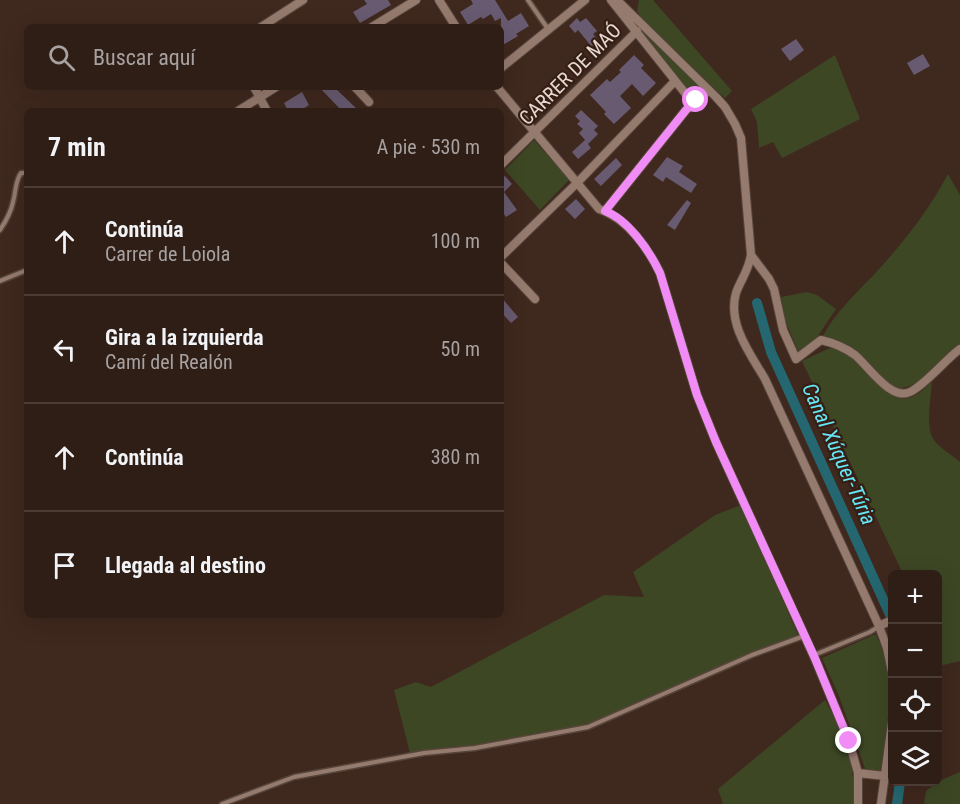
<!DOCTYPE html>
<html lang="es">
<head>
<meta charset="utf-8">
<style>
	:root { --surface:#2f1e16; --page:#3b2b23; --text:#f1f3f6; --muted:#a7a2a1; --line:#4a3c35 }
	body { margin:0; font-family:"Roboto Condensed",sans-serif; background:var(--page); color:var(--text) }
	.controls { position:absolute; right:18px; bottom:18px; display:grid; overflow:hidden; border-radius:9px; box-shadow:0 6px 24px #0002 }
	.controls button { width:54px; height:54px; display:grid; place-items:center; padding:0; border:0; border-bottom:2px solid var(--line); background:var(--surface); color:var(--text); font:30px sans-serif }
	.stop { position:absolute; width:18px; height:18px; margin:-14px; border:4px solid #f18bf5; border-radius:50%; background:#fff }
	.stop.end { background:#f18bf5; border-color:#fff; box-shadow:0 2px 6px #0008 }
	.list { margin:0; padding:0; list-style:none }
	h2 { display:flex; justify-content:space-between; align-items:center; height:78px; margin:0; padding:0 24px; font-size:26px }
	h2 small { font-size:20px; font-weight:400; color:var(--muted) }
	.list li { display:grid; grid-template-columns:39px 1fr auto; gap:18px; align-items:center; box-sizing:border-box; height:108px; padding:0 24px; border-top:2px solid var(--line) }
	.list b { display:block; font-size:22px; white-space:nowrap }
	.list p { margin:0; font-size:20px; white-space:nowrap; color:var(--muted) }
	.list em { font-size:20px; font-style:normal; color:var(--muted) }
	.icon { flex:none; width:33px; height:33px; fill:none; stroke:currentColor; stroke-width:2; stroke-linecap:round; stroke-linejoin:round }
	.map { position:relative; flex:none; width:960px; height:804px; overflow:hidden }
	.search { position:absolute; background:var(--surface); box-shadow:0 6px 24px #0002; left:24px; top:24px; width:480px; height:66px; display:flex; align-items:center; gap:15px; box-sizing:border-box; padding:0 21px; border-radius:9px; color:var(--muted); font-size:22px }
	.panel { position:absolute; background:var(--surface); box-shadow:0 6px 24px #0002; left:24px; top:108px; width:480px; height:510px; border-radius:9px }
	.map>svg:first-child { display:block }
	.green { fill:#3d4724 }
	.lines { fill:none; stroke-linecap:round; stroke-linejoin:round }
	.canal { stroke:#246770; stroke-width:10 }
	.building { fill:#685a70 }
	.lane-casing { stroke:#57453c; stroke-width:7 }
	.street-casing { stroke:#57453c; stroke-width:10 }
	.lane { stroke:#957a6e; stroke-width:4 }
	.street { stroke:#957a6e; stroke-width:8 }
	.route { stroke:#f18bf5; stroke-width:8 }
	.labels { text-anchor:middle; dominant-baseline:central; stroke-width:4.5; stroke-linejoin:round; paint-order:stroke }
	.street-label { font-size:20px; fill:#e7d8d1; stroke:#351f15 }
	.water-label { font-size:21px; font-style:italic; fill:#66e6f7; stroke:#351f15 }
</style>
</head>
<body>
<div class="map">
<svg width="960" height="804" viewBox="0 0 960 804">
	<rect width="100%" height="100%" fill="#3f281e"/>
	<path class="green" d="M639,0H653L732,91L725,98L650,30L637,11Z
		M630,14L703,90L690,100Z
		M835,55L860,119L782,158L773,142L759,148L757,122L751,109Z
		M534,140L569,180L540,210L505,170Z
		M948,174L960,195V344C942,358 921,390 896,388L890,385L851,349L842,342L830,338L820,342C833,313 860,290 881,267C907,238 930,208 948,174Z
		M807,292L817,295L836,309L813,343L801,352L798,351L785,320L781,297Z
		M832,347C858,352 886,404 909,398C918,396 926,387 932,382C931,396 925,429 934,440C940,448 952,455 960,462V661L939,666L938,659V574H903L802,361Z
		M741,505L798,635L757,651L621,712L580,727L481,746H459L410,753L394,690L416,682L431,687L604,595L644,597L633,572L715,515Z
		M876,634C878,641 883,648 885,656C894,686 886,742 880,773L866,771L839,696L822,658Z
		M825,700C845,735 855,763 854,804H723L718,789Z
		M960,772V804H924L926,791L939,781Z"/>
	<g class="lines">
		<path class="canal" d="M757,303L771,352L892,619
			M897,804L900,782"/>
	</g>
	<path class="building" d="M364,0H388L391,5L360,23L353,12L367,4Z
		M471,0H495L508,21L521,13L529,26L516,34L518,36L501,46V18L495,21L491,14L483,19L481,17L468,25L460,12L473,4Z
		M577,18L580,22L586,18L597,31L593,34L599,41L592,47L578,30L575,33L569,26Z
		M796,39L804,50L790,61L781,49Z
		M923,54L930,66L914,75L907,63Z
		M634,55L644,65L641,68L656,83L643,96L632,84L620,96L631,108L614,124L604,114L606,112L590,95L607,79L610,82L621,72L619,70Z
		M319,87H334L359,111H342Z
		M302,92L309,105L300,111H288L284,103Z
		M581,110L598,126L594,130L598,134L588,144L591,148L578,159L572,152L585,140L579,133L583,129L577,124L580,121L575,116Z
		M667,157L683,166L679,172L697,184L691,193L666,177L663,182L653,175Z
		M616,158L622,165L601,186L594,179Z
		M505,176L512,184L504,192L517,210L506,217L501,210V179Z
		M576,199L585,209L575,219L565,209Z
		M687,200L691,203L675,230L667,225Z
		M501,297L518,317L511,323L501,312Z"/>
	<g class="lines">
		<g class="lane-casing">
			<path id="lane" d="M528,0L548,29
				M0,230C6,221 11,212 13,202C16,192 15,181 21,173H27
				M0,281L27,270
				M814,655L870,632L878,627
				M222,804L294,777L424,753L475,748L588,727L752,655L804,636"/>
		</g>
		<g class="street-casing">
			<path id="street" d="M439,0L456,27
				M611,0L693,103
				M617,0L716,97L725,107L735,124L741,138L751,255C748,272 741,279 736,293C727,324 751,355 765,379L879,626L887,648L892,672
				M261,27L303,0
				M372,27L416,0
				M501,68L585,0
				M254,87L267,111
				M355,87L369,102
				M497,87L599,209C627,218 648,248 660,273L697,395L716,442L816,661L849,741L858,773V804
				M238,111L276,87
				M501,165L637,31
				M605,211L686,110L709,90
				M751,255L769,279L774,289L783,330L796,359L821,340C834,343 844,347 855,355C869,367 891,401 910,392C925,385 945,360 960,349
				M501,257L577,183L675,81
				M501,263L535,299
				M879,626L892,620
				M858,773L885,776
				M881,804L892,723"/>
		</g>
		<use href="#lane" class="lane"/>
		<use href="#street" class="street"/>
	</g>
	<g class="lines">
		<path class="route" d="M696,100L686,110L605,211C628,219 650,252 660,273L697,395L716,442L814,656L849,741"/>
	</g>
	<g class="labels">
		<g class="street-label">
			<text transform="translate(570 74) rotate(-45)">CARRER DE MAÓ</text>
		</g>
		<g class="water-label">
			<text transform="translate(839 454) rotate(66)">Canal Xúquer-Túria</text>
		</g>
	</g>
</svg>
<div class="controls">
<button>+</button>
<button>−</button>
<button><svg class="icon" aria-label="locate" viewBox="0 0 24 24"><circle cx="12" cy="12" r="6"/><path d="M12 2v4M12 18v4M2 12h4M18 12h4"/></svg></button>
<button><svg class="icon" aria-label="layers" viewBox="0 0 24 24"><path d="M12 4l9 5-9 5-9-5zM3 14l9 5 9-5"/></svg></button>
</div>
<div class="stop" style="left:696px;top:100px"></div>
<div class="stop end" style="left:849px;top:741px"></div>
<div class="search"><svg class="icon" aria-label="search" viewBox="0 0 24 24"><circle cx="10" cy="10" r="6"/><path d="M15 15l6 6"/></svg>Buscar aquí</div>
<section class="panel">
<h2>7 min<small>A pie · 530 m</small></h2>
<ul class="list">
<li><svg class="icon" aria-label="ahead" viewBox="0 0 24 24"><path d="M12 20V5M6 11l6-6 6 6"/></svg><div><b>Continúa</b><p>Carrer de Loiola</p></div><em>100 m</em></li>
<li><svg class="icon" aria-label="left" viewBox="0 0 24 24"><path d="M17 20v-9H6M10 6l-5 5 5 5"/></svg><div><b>Gira a la izquierda</b><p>Camí del Realón</p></div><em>50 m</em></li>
<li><svg class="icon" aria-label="ahead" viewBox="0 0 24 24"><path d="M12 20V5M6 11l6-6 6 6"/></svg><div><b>Continúa</b></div><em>380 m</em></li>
<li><svg class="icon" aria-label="arrive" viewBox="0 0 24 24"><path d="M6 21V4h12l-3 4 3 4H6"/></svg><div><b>Llegada al destino</b></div></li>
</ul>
</section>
</div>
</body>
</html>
